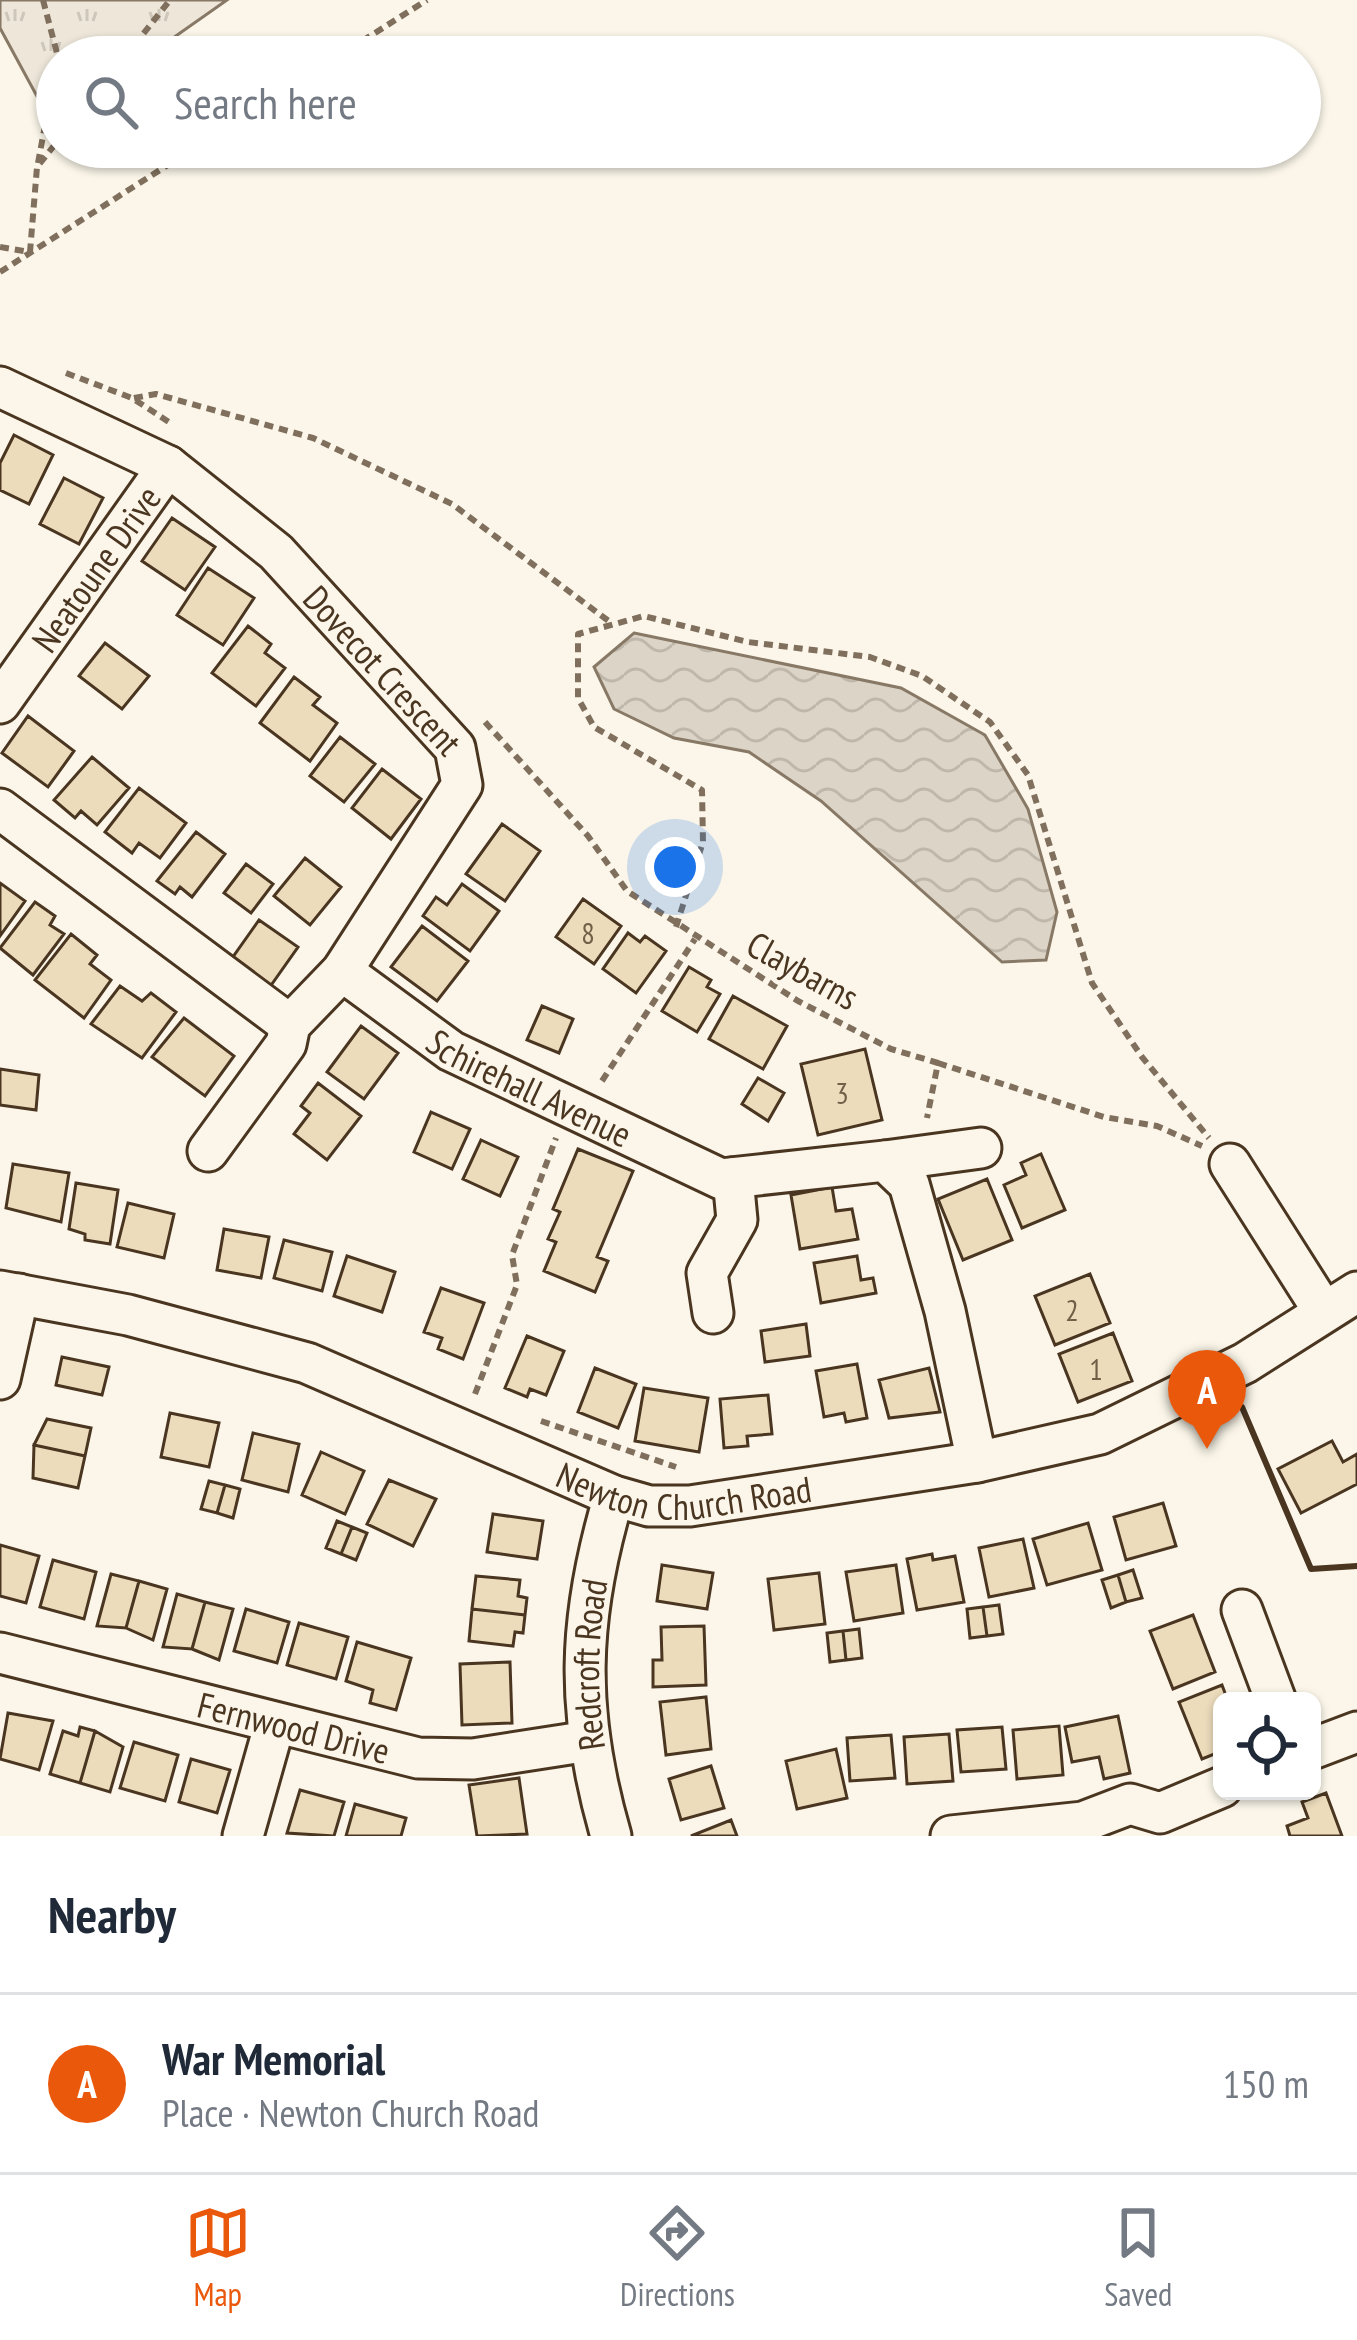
<!DOCTYPE html>
<html lang="en">
<head>
<meta charset="utf-8">
<style>
	:root { --surface:#fff; --page:#f2f2f3; --text:#1f2937; --muted:#747a83; --line:#e0e1e3; --accent:#ea580c }
	body { margin:0; font-family:"PT Sans Narrow",sans-serif; background:var(--page); color:var(--text) }
	.controls { position:absolute; right:36px; bottom:36px; display:grid; overflow:hidden; border-radius:18px; box-shadow:0 3px 9px #0004 }
	.controls button { width:108px; height:108px; display:grid; place-items:center; padding:0; border:0; border-bottom:3px solid var(--line); background:var(--surface); color:var(--text); font:60px sans-serif }
	.you { position:absolute; left:675px; top:867px; width:42px; height:42px; margin:-30px; border:9px solid #fff; border-radius:50%; background:#1a73e8; box-shadow:0 0 0 18px #1a73e833 }
	.badge { display:grid; place-items:center; width:78px; height:78px; border-radius:50%; background:var(--accent); color:#fff; font-size:39px; font-weight:700 }
	.pin { position:absolute; translate:-50% -99px; filter:drop-shadow(0 3px 6px #0008) }
	.pin::after { content:''; position:absolute; top:63px; width:42px; height:36px; background:inherit; clip-path:polygon(0 0,100% 0,50% 100%) }
	.list { margin:0; padding:0; list-style:none }
	h2 { display:flex; justify-content:space-between; align-items:center; height:156px; margin:0; padding:0 48px; font-size:51px }
	h2 small { font-size:39px; font-weight:400; color:var(--muted) }
	.list li { display:grid; grid-template-columns:78px 1fr auto; gap:36px; align-items:center; box-sizing:border-box; height:180px; padding:0 48px; border-top:3px solid var(--line) }
	.list b { display:block; font-size:45px; white-space:nowrap }
	.list p { margin:0; font-size:39px; white-space:nowrap; color:var(--muted) }
	.list em { font-size:39px; font-style:normal; color:var(--muted) }
	.icon { flex:none; width:66px; height:66px; fill:none; stroke:currentColor; stroke-width:2; stroke-linecap:round; stroke-linejoin:round }
	.map { position:relative; flex:none; width:1357px; height:1836px; overflow:hidden }
	.search { position:absolute; background:var(--surface); box-shadow:0 3px 9px #0004; left:36px; right:36px; top:36px; height:132px; display:flex; align-items:center; gap:30px; box-sizing:border-box; padding:0 42px; border-radius:66px; color:var(--muted); font-size:45px }
	.sheet { height:336px; background:var(--surface) }
	nav { display:flex; justify-content:space-around; align-items:center; box-sizing:border-box; height:168px; border-top:3px solid var(--line); background:var(--surface); font-size:33px; color:var(--muted) }
	nav a { display:grid; justify-items:center; gap:6px }
	nav .on { color:var(--accent) }
	.map>svg:first-child { display:block }
	.grass { fill:url(#grass-tufts); stroke:#887966; stroke-width:3 }
	.water { fill:url(#water-waves); stroke:#887966; stroke-width:3 }
	.building { fill:#ecdcbc; stroke:#4a3520; stroke-width:3 }
	.lines { fill:none; stroke-linecap:round; stroke-linejoin:round }
	.minor-casing { stroke:#4a3520; stroke-width:45 }
	.path { stroke:#7f6f5c; stroke-width:6; stroke-dasharray:9 6; stroke-linecap:butt }
	.minor { stroke:#fbf6e9; stroke-width:39 }
	.wall { stroke:#4a3520; stroke-width:6 }
	.labels { text-anchor:middle; dominant-baseline:central; stroke-width:9; stroke-linejoin:round; paint-order:stroke }
	.number-label { font-size:30px; fill:#725f47 }
	.street-label { font-size:36px; fill:#4a3520; stroke:#fbf6e9 }
</style>
</head>
<body>
<div class="map">
<svg width="1357" height="1836" viewBox="0 0 1357 1836">
	<defs>
		<pattern id="grass-tufts" width="24" height="20" patternUnits="userSpaceOnUse" patternTransform="scale(3)"><rect width="24" height="20" fill="#ede6d9"/><path d="M3 7l-1-3M5 7V3M7 7l1-3M15 17l-1-3M17 17v-4M19 17l1-3" fill="none" stroke="#cdc6ba"/></pattern>
		<pattern id="water-waves" width="16" height="10" patternUnits="userSpaceOnUse" patternTransform="scale(3)"><rect width="16" height="10" fill="#dcd4c6"/><path d="M0 5q4-4 8 0t8 0" fill="none" stroke="#beb7aa"/></pattern>
	</defs>
	<rect width="100%" height="100%" fill="#fbf6e9"/>
	<path class="grass" d="M0,0H227L146,57H57V120L52,124L0,28Z"/>
	<path class="water" d="M634,633L901,688L985,735L1028,809L1057,912L1046,960L1002,962L821,801L749,752L674,738L614,709L594,667Z"/>
	<path class="building" d="M14,435L53,455L29,504L0,490V463Z
		M64,478L103,498L79,544L40,524Z
		M172,518L215,547L185,590L142,561Z
		M208,568L254,598L223,645L177,615Z
		M248,626L271,644L265,653L285,668L256,706L212,673Z
		M105,643L149,676L122,709L79,676Z
		M294,677L320,697L313,705L337,723L310,761L260,723Z
		M28,716L74,751L48,787L2,753Z
		M340,737L375,764L344,802L310,776Z
		M92,757L129,788L97,825L81,811L75,818L54,800Z
		M382,769L421,799L391,839L352,808Z
		M139,788L186,823L160,858L139,843L132,853L105,832Z
		M502,824L540,851L505,901L466,874Z
		M196,832L225,854L192,897L180,887L175,894L157,881Z
		M305,858L341,887L310,925L274,896Z
		M246,864L273,884L251,913L224,893Z
		M0,883L25,901L0,936Z
		M462,884L499,911L470,951L423,916L436,897L447,905Z
		M583,899L621,926L594,964L556,937Z
		M35,902L55,916L50,925L64,934L33,975L0,948Z
		M259,920L298,947L267,991L228,964Z
		M422,926L468,961L437,1001L391,967Z
		M628,933L640,942L645,936L666,951L636,993L603,969Z
		M71,934L97,955L90,964L111,980L84,1018L35,980Z
		M689,967L711,980L707,987L720,994L697,1032L662,1011Z
		M120,986L142,1001L151,993L176,1012L142,1058L91,1024Z
		M733,996L787,1026L763,1069L709,1039Z
		M542,1006L573,1019L559,1053L527,1040Z
		M184,1018L234,1056L205,1096L152,1057Z
		M361,1026L398,1053L364,1099L327,1072Z
		M865,1049L882,1120L818,1135L801,1064Z
		M0,1069L39,1075L36,1110L0,1105Z
		M758,1078L784,1093L768,1121L742,1104Z
		M318,1083L361,1116L327,1160L294,1134L310,1113L301,1106Z
		M431,1112L470,1129L452,1169L414,1152Z
		M481,1140L518,1157L500,1196L463,1179Z
		M578,1149L633,1171L597,1257L608,1261L595,1292L544,1271L556,1242L548,1239L560,1212L553,1209Z
		M1041,1154L1065,1210L1022,1228L1004,1185L1026,1175L1021,1163Z
		M13,1164L69,1173L61,1222L6,1208Z
		M987,1179L1012,1240L963,1260L938,1199Z
		M76,1183L118,1190L110,1244L85,1240V1234L69,1229Z
		M832,1187L836,1211L852,1209L858,1239L800,1249L791,1195Z
		M128,1203L174,1214L164,1258L117,1247Z
		M224,1229L269,1237L261,1278L217,1270Z
		M284,1240L332,1252L322,1291L274,1278Z
		M347,1256L395,1272L382,1312L334,1296Z
		M857,1256L861,1280L873,1278L876,1293L821,1303L814,1263Z
		M1090,1274L1110,1323L1055,1345L1035,1296Z
		M441,1288L484,1303L463,1359L438,1349L442,1338L424,1332Z
		M806,1324L810,1356L765,1362L761,1331Z
		M1113,1333L1132,1381L1078,1402L1059,1354Z
		M527,1336L564,1351L546,1395L530,1389L527,1397L505,1388Z
		M62,1357L109,1367L102,1395L56,1385Z
		M857,1364L867,1418L846,1422L844,1413L824,1417L816,1371Z
		M595,1368L636,1384L618,1428L578,1412Z
		M929,1368L940,1412L889,1418L879,1380Z
		M644,1388L708,1398L699,1452L635,1441Z
		M768,1395L772,1434L747,1436L748,1446L724,1448L720,1399Z
		M170,1413L219,1423L209,1467L161,1457Z
		M47,1419L91,1428L85,1456L34,1445Z
		M253,1433L299,1444L288,1492L242,1480Z
		M1332,1441L1343,1462L1357,1454V1484L1301,1513L1278,1469Z
		M34,1445L85,1456L78,1488L33,1478Z
		M321,1452L364,1471L345,1514L302,1495Z
		M389,1480L436,1499L413,1546L367,1524Z
		M209,1481L225,1485L217,1513L201,1509Z
		M225,1485L240,1489L233,1518L217,1513Z
		M1163,1503L1176,1546L1126,1560L1114,1517Z
		M493,1514L543,1521L537,1559L487,1552Z
		M337,1521L352,1527L341,1554L326,1548Z
		M1088,1523L1102,1570L1047,1585L1033,1539Z
		M352,1527L367,1533L356,1560L341,1554Z
		M1023,1539L1034,1588L989,1597L979,1548Z
		M0,1545L39,1556L26,1603L0,1596Z
		M932,1554L933,1560L955,1556L964,1602L917,1610L907,1559Z
		M53,1560L96,1572L84,1619L40,1607Z
		M662,1565L713,1573L707,1609L657,1601Z
		M896,1565L903,1613L854,1621L846,1572Z
		M1133,1570L1142,1598L1126,1602L1118,1575Z
		M819,1573L825,1624L774,1630L768,1579Z
		M111,1574L139,1581L126,1628L97,1626Z
		M1118,1575L1126,1602L1111,1608L1102,1580Z
		M476,1576L520,1580L518,1596L527,1598L525,1615L472,1609Z
		M139,1581L167,1589L153,1640L126,1628Z
		M177,1594L205,1602L192,1649L163,1647Z
		M205,1602L233,1609L219,1660L192,1649Z
		M999,1605L1003,1634L987,1636L983,1607Z
		M983,1607L987,1636L970,1638L967,1609Z
		M246,1609L289,1622L277,1663L234,1651Z
		M472,1609L525,1615L523,1633L515,1632L513,1646L469,1641Z
		M1193,1615L1215,1672L1173,1689L1150,1631Z
		M299,1623L348,1637L336,1679L287,1665Z
		M704,1626L706,1685L653,1687V1660H662L661,1627Z
		M859,1629L862,1658L846,1660L843,1631Z
		M843,1631L846,1660L830,1662L827,1633Z
		M357,1642L411,1658L396,1710L370,1703L373,1690L346,1681Z
		M510,1662L512,1723L462,1725L460,1664Z
		M1222,1685L1228,1701H1222V1751L1202,1759L1179,1702Z
		M706,1697L711,1749L666,1755L660,1702Z
		M8,1713L53,1721L39,1770L0,1759Z
		M1118,1716L1130,1773L1104,1779L1099,1757L1072,1762L1065,1727Z
		M1059,1726L1063,1775L1017,1779L1013,1730Z
		M80,1727L95,1731L80,1783L50,1774L63,1731L78,1736Z
		M1002,1727L1006,1769L961,1772L957,1730Z
		M95,1731L123,1747L110,1792L80,1783Z
		M949,1734L953,1781L907,1784L904,1737Z
		M891,1735L895,1778L850,1781L847,1738Z
		M134,1742L178,1755L165,1801L120,1788Z
		M836,1749L847,1798L797,1809L786,1761Z
		M191,1759L230,1770L217,1813L179,1802Z
		M711,1766L724,1808L681,1820L669,1779Z
		M519,1778L527,1834L477,1836L469,1785Z
		M300,1790L344,1802L334,1836L287,1833Z
		M1326,1793L1342,1836H1290L1287,1826L1308,1818L1302,1802Z
		M355,1804L406,1818L401,1836H346Z
		M731,1820L737,1836H691Z"/>
	<g class="lines">
		<g class="minor-casing">
			<g id="minor">
				<path id="s1" d="M0,387L168,466L276,552L455,748L462,785L342,971L290,1025L286,1044L208,1151"/>
				<path id="s2" d="M0,703L168,466"/>
				<path d="M0,809L290,1025"/>
				<path id="s3" d="M342,971L451,1051L721,1179L885,1161L909,1184L945,1311L977,1462"/>
				<path d="M885,1161L981,1148"/>
				<path d="M1230,1164L1324,1312"/>
				<path id="s4" d="M0,1291L128,1315L307,1363L614,1496L649,1506H690L977,1462L1100,1434L1245,1363L1357,1292"/>
				<path d="M713,1313L707,1273L737,1220L733,1178"/>
				<path d="M0,1379L19,1294"/>
				<path d="M1242,1610L1276,1701"/>
				<path id="s5" d="M0,1653L418,1758L473,1759L589,1741"/>
				<path d="M1312,1749L1357,1732"/>
				<path d="M243,1836L275,1723"/>
				<path id="s6" d="M611,1836C575,1712 577,1620 614,1496"/>
				<path d="M951,1836L1083,1822L1130,1804L1160,1813L1222,1787"/>
			</g>
		</g>
		<path class="path" d="M43,0L58,57
			M125,57L170,0
			M337,57L427,0
			M38,163L57,61
			M0,247L30,252L37,167L57,142
			M0,272L196,147
			M66,373L132,398L172,424
			M134,398L156,394L313,438L452,504L610,622
			M485,722L588,836L627,891L798,1001L891,1049L938,1063L927,1118
			M676,927L703,842L702,790L594,727L578,698V634L644,616L748,642L870,657L922,676L990,722L1028,775L1092,983L1142,1057L1209,1138
			M938,1063L1104,1117L1157,1126L1202,1146
			M602,1081L695,939
			M475,1394L517,1285L512,1255L556,1138
			M541,1421L676,1467"/>
		<use href="#minor" class="minor"/>
		<path class="wall" d="M1242,1407L1311,1569L1357,1566"/>
	</g>
	<g class="labels">
		<g class="number-label">
			<text x="588" y="932">8</text>
			<text x="842" y="1092">3</text>
			<text x="1072" y="1309">2</text>
			<text x="1096" y="1368">1</text>
		</g>
		<g class="street-label">
			<text stroke="none"><textPath href="#s2" startOffset="165">Neatoune Drive</textPath></text>
			<text stroke="none"><textPath href="#s1" startOffset="483">Dovecot Crescent</textPath></text>
			<text transform="translate(803 970) rotate(29)">Claybarns</text>
			<text stroke="none"><textPath href="#s3" startOffset="222">Schirehall Avenue</textPath></text>
			<text stroke="none"><textPath href="#s4" startOffset="720">Newton Church Road</textPath></text>
			<text stroke="none"><textPath href="#s6" startOffset="174">Redcroft Road</textPath></text>
			<text stroke="none"><textPath href="#s5" startOffset="303">Fernwood Drive</textPath></text>
		</g>
	</g>
</svg>
<div class="controls">
<button><svg class="icon" aria-label="locate" viewBox="0 0 24 24"><circle cx="12" cy="12" r="6"/><path d="M12 2v4M12 18v4M2 12h4M18 12h4"/></svg></button>
</div>
<div class="you"></div>
<div class="pin badge" style="left:1207px;top:1449px">A</div>
<div class="search"><svg class="icon" aria-label="search" viewBox="0 0 24 24"><circle cx="10" cy="10" r="6"/><path d="M15 15l6 6"/></svg>Search here</div>
</div>
<section class="sheet">
<h2>Nearby<small></small></h2>
<ul class="list">
<li><span class="badge">A</span><div><b>War Memorial</b><p>Place · Newton Church Road</p></div><em>150 m</em></li>
</ul>
</section>
<nav>
<a class="on"><svg class="icon" aria-label="map" viewBox="0 0 24 24"><path d="M3 6l6-2 6 2 6-2v14l-6 2-6-2-6 2zM9 4v14M15 6v14"/></svg>Map</a>
<a><svg class="icon" aria-label="directions" viewBox="0 0 24 24"><path d="M12 3l9 9-9 9-9-9zM9 14v-3h6M13 9l2 2-2 2"/></svg>Directions</a>
<a><svg class="icon" aria-label="saved" viewBox="0 0 24 24"><path d="M7 4h10v16l-5-4-5 4z"/></svg>Saved</a>
</nav>
</body>
</html>
